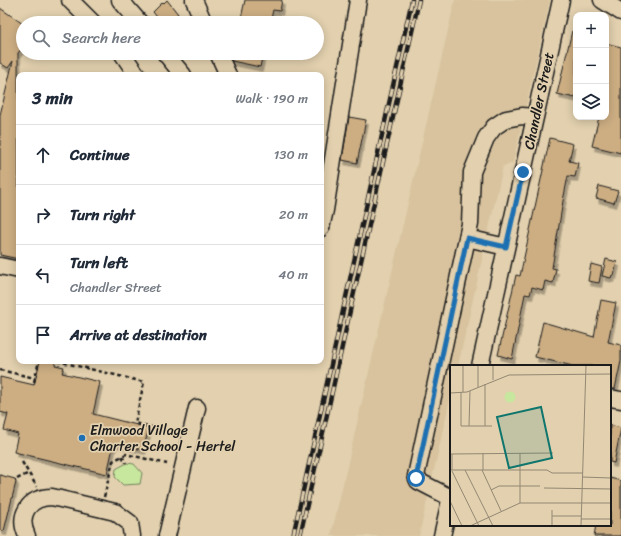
<!DOCTYPE html>
<html lang="en">
<head>
<meta charset="utf-8">
<style>
	:root { --surface:#fff; --page:#f6f6f7; --text:#1f2937; --muted:#747a83; --line:#e0e1e3 }
	body { margin:0; font-family:Sriracha,sans-serif; background:var(--page); color:var(--text) }
	.controls { position:absolute; right:12px; top:12px; display:grid; overflow:hidden; border-radius:8px; box-shadow:0 2px 10px #0003 }
	.controls button { width:36px; height:36px; display:grid; place-items:center; padding:0; border:0; border-bottom:1px solid var(--line); background:var(--surface); color:var(--text); font:20px sans-serif }
	.stop { position:absolute; width:12px; height:12px; margin:-9px; border:3px solid #1f6fb2; border-radius:50%; background:#fff }
	.stop.end { background:#1f6fb2; border-color:#fff; box-shadow:0 1px 4px #0008 }
	.list { margin:0; padding:0; list-style:none }
	h2 { display:flex; justify-content:space-between; align-items:center; height:52px; margin:0; padding:0 16px; font-size:17px }
	h2 small { font-size:13px; font-weight:400; color:var(--muted) }
	.list li { display:grid; grid-template-columns:26px 1fr auto; gap:12px; align-items:center; box-sizing:border-box; height:60px; padding:0 16px; border-top:1px solid var(--line) }
	.list b { display:block; font-size:15px; white-space:nowrap }
	.list p { margin:0; font-size:13px; white-space:nowrap; color:var(--muted) }
	.list em { font-size:13px; font-style:normal; color:var(--muted) }
	.icon { flex:none; width:22px; height:22px; fill:none; stroke:currentColor; stroke-width:2; stroke-linecap:round; stroke-linejoin:round }
	.map { position:relative; flex:none; width:621px; height:536px; overflow:hidden }
	.search { position:absolute; background:var(--surface); box-shadow:0 2px 10px #0003; left:16px; top:16px; width:308px; height:44px; display:flex; align-items:center; gap:10px; box-sizing:border-box; padding:0 14px; border-radius:22px; color:var(--muted); font-size:15px }
	.panel { position:absolute; background:var(--surface); box-shadow:0 2px 10px #0003; left:16px; top:72px; width:308px; height:292px; border-radius:8px }
	.map>svg:first-child { display:block }
	.built { fill:#d8c39e }
	.green { fill:#c8e79e; stroke:#72825d }
	.building { fill:#cdae83; stroke:#1c1c1c; filter:url(#shadow) }
	.lines { fill:none; stroke-linecap:round; stroke-linejoin:round }
	.minor-casing { stroke:#1c1c1c; stroke-width:19 }
	.path { stroke:#1c1c1c; stroke-width:2.5; stroke-dasharray:4 3; stroke-linecap:butt }
	.minor { stroke:#e2d0ae; stroke-width:16 }
	.rail-casing { stroke:#1c1c1c; stroke-width:4.5 }
	.rail { stroke:#e2d0ae; stroke-width:3; stroke-dasharray:9; stroke-linecap:butt }
	.route { stroke:#1f6fb2; stroke-width:5 }
	.poi-dot { fill:#1f6fb2; stroke:#e2d0ae; stroke-width:1.5 }
	.labels { text-anchor:middle; dominant-baseline:central; stroke-width:3.5; stroke-linejoin:round; paint-order:stroke }
	.street-label { font-size:14px; fill:#1c1c1c; stroke:#e2d0ae }
	.poi-label { font-size:14px; fill:#1c1c1c; stroke:#e2d0ae; text-anchor:start }
	.inset-road { fill:none; stroke:#938874; stroke-width:1 }
	.view { fill:#0f766e; fill-opacity:0.15; stroke:#0f766e; stroke-width:2 }
	.inset-edge { fill:none; stroke:#1c1c1c; stroke-width:2 }
</style>
</head>
<body>
<div class="map">
<svg width="621" height="536" viewBox="0 0 621 536">
	<defs>
		<filter id="shadow"><feDropShadow dx="2.5" dy="4.5" stdDeviation="0" flood-color="#0004"/></filter>
	</defs>
	<rect width="100%" height="100%" fill="#e2d0ae"/>
	<filter id="ink" filterUnits="userSpaceOnUse"><feTurbulence type="fractalNoise" baseFrequency=".025" numOctaves="2"/><feDisplacementMap in="SourceGraphic" scale="8" xChannelSelector="R" yChannelSelector="G"/><feConvolveMatrix kernelMatrix="1 2 1 2 8 2 1 2 1" color-interpolation-filters="sRGB"/></filter>
	<g filter="url(#ink)">
		<path class="built" d="M455,0H550L513,163L503,166L458,366H451V395L419,536H331Z"/>
		<path class="green" d="M127,463L134,464L142,473L140,484L123,485L115,477L116,469Z"/>
		<path class="building" d="M167,0L178,14L167,23H162L153,12L163,2L164,3Z
			M245,0H282L280,11L273,10L270,23H240Z
			M0,8L23,24V47L18,53L19,259L0,255V115L13,61L8,68L0,63Z
			M572,31H576V98L557,94Z
			M606,43L621,47V153L592,146L599,117H606Z
			M228,53H263L260,67L232,61Z
			M349,117L366,120L357,163L342,160Z
			M550,138L573,144L569,161L578,163L575,177L568,176L563,201L552,268L556,269L553,283L545,281L543,290L532,287L530,295L525,294L512,359L498,355L516,275L520,276Z
			M599,186L618,191L614,203L596,198Z
			M606,259L617,262L614,275H612L611,278L602,276Z
			M591,264L602,267L599,283L588,281Z
			M601,300L616,303L608,342L621,345V361L615,389H610V366H573L535,357L543,322L594,337Z
			M40,361H56L55,365L64,367L62,373L100,382L93,414L149,428L143,450L114,443L107,474L14,452L18,434L4,430L8,414L0,412V377L34,385Z
			M610,425L621,428L614,463L610,462Z
			M0,475L15,479L16,482L4,531L0,530Z
			M610,478L621,481V536H594L596,525H610Z"/>
		<g class="lines">
			<g class="minor-casing">
				<path id="minor" d="M70,0L93,23
					M120,0L140,23
					M194,0L204,23
					M602,0L621,12
					M122,53L137,75
					M165,53L183,75
					M218,53L228,75
					M321,210H325L321,228
					M325,210L358,0
					M467,238L506,247
					M0,266L19,270
					M480,366L561,0
					M610,398L621,400
					M451,498L418,481L416,476L470,224L472,172L486,138L494,127L506,119L522,116L535,117
					M27,536C17,515 29,497 52,497L115,512L130,523L132,536
					M167,536L197,408
					M442,536L451,496"/>
			</g>
			<path class="path" d="M57,361L144,382L135,423L175,433
				M0,370L35,378
				M34,382L39,361
				M122,456L126,463
				M22,462L37,487
				M17,479L29,473
				M104,497L113,461L126,454L167,464"/>
			<use href="#minor" class="minor"/>
			<g class="rail-casing">
				<path id="rail" d="M293,536L412,0
					M300,536L419,0"/>
			</g>
			<use href="#rail" class="rail"/>
		</g>
	</g>
	<g class="lines" filter="url(#ink)">
		<path class="route" d="M416,478L467,238L506,247L523,172"/>
	</g>
	<circle class="poi-dot" cx="82" cy="438" r="4"/>
	<g class="labels">
		<g class="street-label">
			<text transform="translate(539 101) rotate(-78)">Chandler Street</text>
		</g>
		<g class="poi-label">
			<text x="90" y="430">Elmwood Village<tspan x="90" dy="16">Charter School - Hertel</tspan></text>
		</g>
	</g>
	<g transform="translate(450 365)">
		<rect width="161" height="161" fill="#e2d0ae"/>
		<path d="M54.5 32a5.5 5.5 0 1 1 11 0a5.5 5.5 0 1 1-11 0Z" fill="#c8e79e"/>
		<path class="inset-road" d="M28,0V22M43,0V15M11,27V61H42M13,27V0M0,28L17,27L59,10L161,9M19,61L20,26M35,61V19M33,88V105M70,88V138M0,89L103,88M2,89V105M0,105H97L102,108H133M15,105L43,161M32,105L51,146M2,106L29,161M132,112L161,113M94,123L161,124M41,125L49,121H90M0,136L12,161M102,151H131M131,154H161M20,161L70,138H161M102,161V145M131,161L136,0"/>
		<path class="view" d="M91,42L102,93L59,103L47,52Z"/>
		<rect width="161" height="161" class="inset-edge"/>
	</g>
</svg>
<div class="controls">
<button>+</button>
<button>−</button>
<button><svg class="icon" aria-label="layers" viewBox="0 0 24 24"><path d="M12 4l9 5-9 5-9-5zM3 14l9 5 9-5"/></svg></button>
</div>
<div class="stop" style="left:416px;top:478px"></div>
<div class="stop end" style="left:523px;top:172px"></div>
<div class="search"><svg class="icon" aria-label="search" viewBox="0 0 24 24"><circle cx="10" cy="10" r="6"/><path d="M15 15l6 6"/></svg>Search here</div>
<section class="panel">
<h2>3 min<small>Walk · 190 m</small></h2>
<ul class="list">
<li><svg class="icon" aria-label="ahead" viewBox="0 0 24 24"><path d="M12 20V5M6 11l6-6 6 6"/></svg><div><b>Continue</b></div><em>130 m</em></li>
<li><svg class="icon" aria-label="right" viewBox="0 0 24 24"><path d="M7 20v-9h11M14 6l5 5-5 5"/></svg><div><b>Turn right</b></div><em>20 m</em></li>
<li><svg class="icon" aria-label="left" viewBox="0 0 24 24"><path d="M17 20v-9H6M10 6l-5 5 5 5"/></svg><div><b>Turn left</b><p>Chandler Street</p></div><em>40 m</em></li>
<li><svg class="icon" aria-label="arrive" viewBox="0 0 24 24"><path d="M6 21V4h12l-3 4 3 4H6"/></svg><div><b>Arrive at destination</b></div></li>
</ul>
</section>
</div>
</body>
</html>
